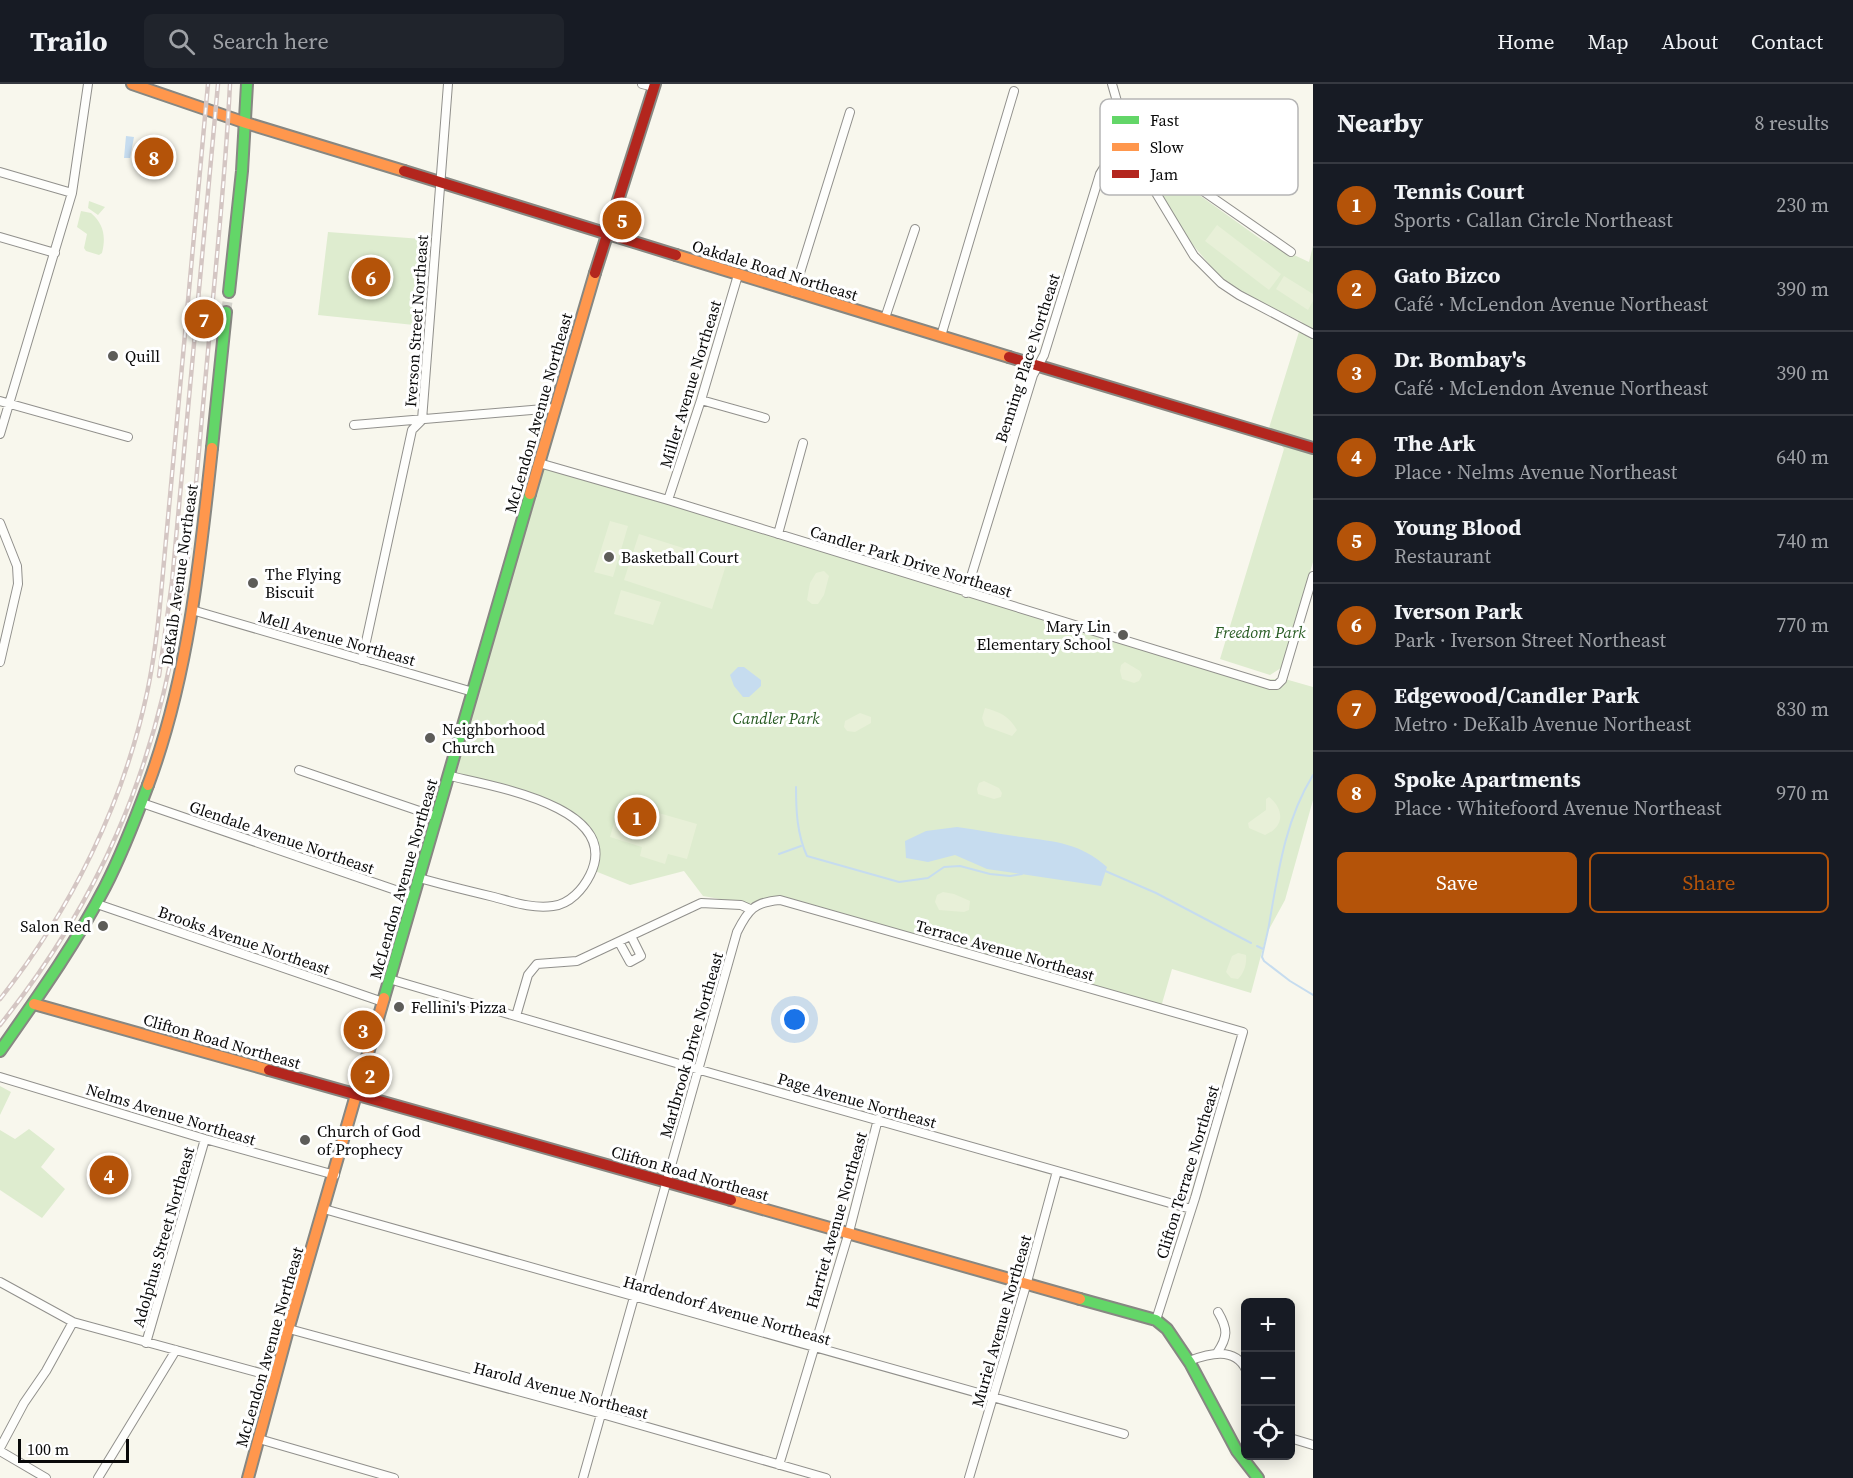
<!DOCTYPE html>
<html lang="en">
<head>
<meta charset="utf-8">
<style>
	:root { --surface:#171b24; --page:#20242c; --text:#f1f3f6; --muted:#9ea1a6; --line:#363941; --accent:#b45309 }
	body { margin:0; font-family:"Source Serif 4",serif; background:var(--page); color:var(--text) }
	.controls { position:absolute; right:18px; bottom:18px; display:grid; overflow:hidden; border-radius:9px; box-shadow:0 3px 15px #0003 }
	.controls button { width:54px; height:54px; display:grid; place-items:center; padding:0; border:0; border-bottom:2px solid var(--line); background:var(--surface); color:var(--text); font:30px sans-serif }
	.scale { position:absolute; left:18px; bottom:15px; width:111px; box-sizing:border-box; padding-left:6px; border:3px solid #090909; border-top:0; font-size:16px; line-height:21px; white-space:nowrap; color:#090909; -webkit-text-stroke:4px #fff; paint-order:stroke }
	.you { position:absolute; left:795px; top:936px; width:21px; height:21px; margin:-15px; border:4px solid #fff; border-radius:50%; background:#1a73e8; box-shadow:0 0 0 9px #1a73e833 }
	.badge { display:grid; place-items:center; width:39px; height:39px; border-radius:50%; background:var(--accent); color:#fff; font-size:20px; font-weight:700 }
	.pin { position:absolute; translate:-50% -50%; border:3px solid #fff; box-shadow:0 2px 6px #0006 }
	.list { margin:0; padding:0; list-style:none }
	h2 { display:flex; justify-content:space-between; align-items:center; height:78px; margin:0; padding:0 24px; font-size:26px }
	h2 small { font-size:20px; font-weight:400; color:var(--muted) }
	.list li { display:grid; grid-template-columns:39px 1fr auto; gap:18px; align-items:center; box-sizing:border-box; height:84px; padding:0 24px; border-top:2px solid var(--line) }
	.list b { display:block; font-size:22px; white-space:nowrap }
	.list p { margin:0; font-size:20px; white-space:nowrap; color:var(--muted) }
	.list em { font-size:20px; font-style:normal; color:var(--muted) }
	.actions { display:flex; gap:12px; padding:18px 24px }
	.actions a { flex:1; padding:14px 0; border:2px solid var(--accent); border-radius:9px; text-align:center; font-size:21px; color:var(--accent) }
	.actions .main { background:var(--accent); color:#fff }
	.icon { flex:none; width:33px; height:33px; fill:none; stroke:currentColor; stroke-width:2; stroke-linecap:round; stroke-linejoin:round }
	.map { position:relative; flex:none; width:1313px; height:1394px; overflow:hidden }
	header { display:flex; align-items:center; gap:36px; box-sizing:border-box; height:84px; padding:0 30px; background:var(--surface); border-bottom:2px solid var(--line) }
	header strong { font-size:28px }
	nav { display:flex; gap:33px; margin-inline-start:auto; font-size:21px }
	.search { width:420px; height:54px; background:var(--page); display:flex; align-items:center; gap:15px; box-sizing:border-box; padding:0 21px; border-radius:9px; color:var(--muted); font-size:22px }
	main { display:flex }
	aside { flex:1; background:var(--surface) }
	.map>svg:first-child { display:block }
	.green { fill:#deeccf }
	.pitch { fill:#e8f0d8 }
	.water { fill:#c6dcef }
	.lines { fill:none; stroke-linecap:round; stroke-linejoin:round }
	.stream { stroke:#c6dcef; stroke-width:2 }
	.secondary-tunnel { stroke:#d4d3cb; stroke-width:10; stroke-dasharray:10 5; stroke-linecap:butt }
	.street-casing { stroke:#91908c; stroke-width:10 }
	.fast-casing { stroke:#878782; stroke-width:14 }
	.slow-casing { stroke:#878782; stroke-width:14 }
	.jam-casing { stroke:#878782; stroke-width:14 }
	.street { stroke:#fefefc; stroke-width:8 }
	.fast { stroke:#63d668; stroke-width:10 }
	.slow { stroke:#ff974d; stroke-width:10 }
	.jam { stroke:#b3261e; stroke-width:10 }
	.rail-casing { stroke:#d4c6c3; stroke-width:4.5 }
	.rail { stroke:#fff; stroke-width:2; stroke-dasharray:7; stroke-linecap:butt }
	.poi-dot { fill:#5d5c59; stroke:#fff; stroke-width:2 }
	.labels { text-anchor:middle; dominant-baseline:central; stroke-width:6; stroke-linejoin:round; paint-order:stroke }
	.street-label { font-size:16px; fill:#090909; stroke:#fff }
	.poi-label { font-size:16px; fill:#090909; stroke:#fff; text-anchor:start }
	.park-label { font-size:16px; font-style:italic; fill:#265a21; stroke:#fff }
	.key { fill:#fff; stroke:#b5b5b5; stroke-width:1.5 }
	.key-label { font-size:16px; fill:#090909 }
</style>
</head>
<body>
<header>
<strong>Trailo</strong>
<div class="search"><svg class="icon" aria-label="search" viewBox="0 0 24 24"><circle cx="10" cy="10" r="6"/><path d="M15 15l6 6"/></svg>Search here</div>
<nav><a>Home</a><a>Map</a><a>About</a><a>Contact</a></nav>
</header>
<main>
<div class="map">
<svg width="1313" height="1394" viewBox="0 0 1313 1394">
	<rect width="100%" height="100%" fill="#f8f7ed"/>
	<path class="green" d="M1156,87L1164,88L1174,93L1262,156L1309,178L1313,162V478L1281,584L1270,591L1220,575L1284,365L1269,344L1302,238L1233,205L1214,186L1187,154L1152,95L1151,90Z
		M89,117L105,123L98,131L88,124Z
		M81,127L91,129C104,140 106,153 102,169L99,171L86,167L84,164L87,150L77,143Z
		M328,148L422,155L414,241L318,231Z
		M542,377L1262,595H1285L1313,603V716L1285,816L1267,849L1251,909L1172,885L1161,923L780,814L748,820L703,812L684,787L630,801L595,787C595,769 596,752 584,738C563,713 485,699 453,691Z
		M0,1002L11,1008L0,1031Z
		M29,1045L55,1065L41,1083L65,1105L42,1134L0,1106V1046L15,1055Z"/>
	<path class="pitch" d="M1217,141L1281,190L1269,206L1205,157Z
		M1284,192L1313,210V217L1308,226L1276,205Z
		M610,437L628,442L613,493L594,488Z
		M639,450L727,478L712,525L624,496Z
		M824,487L829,492L824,511L818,520H812L807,516L810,499L816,489Z
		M621,506L661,518L653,541L614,530Z
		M1125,578L1140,587L1142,591L1139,597L1134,599L1122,595L1120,587L1121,581Z
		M985,624C1000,628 1009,632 1017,646L1012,652L985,642L982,634Z
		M860,629L871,633V639L855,648L847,647L844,643L845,637Z
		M984,697L999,704L1002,709L1001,713L994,715L978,710L977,705L979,699Z
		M1269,713C1285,726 1284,743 1265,751L1249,744L1248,739L1266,726V715Z
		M620,718L697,740L687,775L668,770L665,780L640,772L642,763L610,753Z
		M943,808L954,810L970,817L969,826L964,828L939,826L935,818L937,811Z
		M1238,869L1246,871C1247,880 1244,889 1238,895L1231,894L1226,888L1232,872Z"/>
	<path class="water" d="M126,52L134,53L130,74H124Z
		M738,583H744L761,596V602L749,613H743L734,602L730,591Z
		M957,743C979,746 1000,750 1022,753C1057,758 1080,759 1107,783L1101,802L987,785L955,771L928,778L906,774L905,757L926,747Z"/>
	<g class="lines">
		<path class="stream" d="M1313,691C1285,736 1278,789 1269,841C1267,852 1264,862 1262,873L1264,877L1290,897L1313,911
			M796,703C796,727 797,750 807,772L899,798L928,794L944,783L960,782L990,790L1010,792L1022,790
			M779,770L801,762
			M1103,786L1156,809L1251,859
			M1257,862L1263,865"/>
		<path class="secondary-tunnel" d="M226,228L229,208"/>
		<g class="street-casing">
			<path id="street" d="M642,0L654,3
				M1112,0L1129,59L1150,99L1194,172L1221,199L1239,211L1313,250
				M1143,83L1159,84L1177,89L1291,168
				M0,88L72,109
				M0,153L55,169
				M794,208L850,28
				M885,234L915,145
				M941,252L1014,7
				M701,316L765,334
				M0,317L128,353
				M354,341L555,324
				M0,350L72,109L88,0
				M539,379L668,416L1270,601H1277L1282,596L1313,492
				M668,416L701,316L738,191
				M0,439L17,482L18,500L0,578
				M778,450L803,359
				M966,509L1033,291L1044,271L1100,90L1113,69L1129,59
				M192,526L473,608
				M362,576L412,346L422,336L448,0
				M299,686L437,733
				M142,719L413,812
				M419,794C444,801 469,807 494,813C513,818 533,825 553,822C570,820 583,805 590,791C624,723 491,702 450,692
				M97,820L383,918
				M619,858L630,878L641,872L631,852
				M389,895L693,984L1191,1125
				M516,932L528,891L537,880L577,877L701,819L741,821L750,825
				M0,993L205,1055L335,1091
				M324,1125L1124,1350
				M0,1198L73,1238L275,1293
				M289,1245L595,1328L826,1394
				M146,1259L205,1055
				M1217,1269C1228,1253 1228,1245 1218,1228
				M1189,1277C1208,1270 1235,1262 1246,1286
				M1290,1354L1313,1361
				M259,1355L394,1394
				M0,1364L24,1319L46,1287L73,1238
				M0,1367L46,1394
				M779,1381L849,1148L878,1035
				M98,1394L176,1266
				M583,1394L737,848C748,826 754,818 780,816L1243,948L1195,1114L1156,1236
				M969,1394L1027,1198L1057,1087"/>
		</g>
		<g class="fast-casing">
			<path id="fast" d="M229,208L242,87L247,0
				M212,364L226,228
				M384,914L530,410
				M0,967C37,914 75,861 105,803C122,770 135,736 148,701
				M1080,1215L1156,1236L1167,1245L1190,1279L1237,1367L1258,1394"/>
		</g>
		<g class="slow-casing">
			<path id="slow" d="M132,0L246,39L404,87
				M676,171L1009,273
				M530,410L595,189
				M148,701C188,594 200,477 212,364
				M34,920L269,986
				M731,1116L1080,1215
				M248,1394L288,1246L384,914"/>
		</g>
		<g class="jam-casing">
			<path id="jam" d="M404,87L676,171
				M595,189L655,0
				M1009,273L1313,364
				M269,986L731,1116"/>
		</g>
		<use href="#street" class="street"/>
		<use href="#fast" class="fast"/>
		<use href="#slow" class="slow"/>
		<use href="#jam" class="jam"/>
		<g class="rail-casing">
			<path id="rail" d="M159,592L172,498L218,0
				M0,915C71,826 123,721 147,609C154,576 158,543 161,510L208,0
				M0,941C100,816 153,690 179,533C192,460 197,385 204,311C213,208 225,104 230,0"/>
		</g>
		<use href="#rail" class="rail"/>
	</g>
	<g class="poi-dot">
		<circle cx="113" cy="272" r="6"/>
		<circle cx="609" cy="473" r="6"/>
		<circle cx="253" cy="499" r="6"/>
		<circle cx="1123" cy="551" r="6"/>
		<circle cx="430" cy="654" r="6"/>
		<circle cx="103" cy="842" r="6"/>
		<circle cx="399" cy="923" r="6"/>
		<circle cx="305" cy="1056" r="6"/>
	</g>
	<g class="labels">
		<g class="street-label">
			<text transform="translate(775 186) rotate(17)">Oakdale Road Northeast</text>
			<text transform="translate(416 237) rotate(-86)">Iverson Street Northeast</text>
			<text transform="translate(1027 274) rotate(-72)">Benning Place Northeast</text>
			<text transform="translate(690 300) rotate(-73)">Miller Avenue Northeast</text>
			<text transform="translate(538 329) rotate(-74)">McLendon Avenue Northeast</text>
			<text transform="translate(911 477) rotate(17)">Candler Park Drive Northeast</text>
			<text transform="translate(179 491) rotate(-82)">DeKalb Avenue Northeast</text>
			<text transform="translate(337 554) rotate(16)">Mell Avenue Northeast</text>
			<text transform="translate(282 753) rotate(19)">Glendale Avenue Northeast</text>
			<text transform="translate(403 795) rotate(-74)">McLendon Avenue Northeast</text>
			<text transform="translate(244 856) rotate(19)">Brooks Avenue Northeast</text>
			<text transform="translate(1005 866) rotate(16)">Terrace Avenue Northeast</text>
			<text transform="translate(222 957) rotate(16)">Clifton Road Northeast</text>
			<text transform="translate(691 961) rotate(-74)">Marlbrook Drive Northeast</text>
			<text transform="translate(857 1016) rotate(16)">Page Avenue Northeast</text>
			<text transform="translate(171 1030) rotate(17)">Nelms Avenue Northeast</text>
			<text transform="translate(1187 1088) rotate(-73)">Clifton Terrace Northeast</text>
			<text transform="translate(690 1089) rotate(16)">Clifton Road Northeast</text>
			<text transform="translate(836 1136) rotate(-74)">Harriet Avenue Northeast</text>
			<text transform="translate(163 1153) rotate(-74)">Adolphus Street Northeast</text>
			<text transform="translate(727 1226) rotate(16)">Hardendorf Avenue Northeast</text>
			<text transform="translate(1001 1237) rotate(-74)">Muriel Avenue Northeast</text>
			<text transform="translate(269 1263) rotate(-74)">McLendon Avenue Northeast</text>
			<text transform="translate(561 1306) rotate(15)">Harold Avenue Northeast</text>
		</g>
		<g class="poi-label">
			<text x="125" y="272">Quill</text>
			<text x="621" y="473">Basketball Court</text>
			<text x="265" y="490">The Flying<tspan x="265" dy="18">Biscuit</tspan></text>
			<text x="1111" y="542" text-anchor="end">Mary Lin<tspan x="1111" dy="18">Elementary School</tspan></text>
			<text x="442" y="645">Neighborhood<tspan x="442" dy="18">Church</tspan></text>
			<text x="91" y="842" text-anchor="end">Salon Red</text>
			<text x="411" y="923">Fellini's Pizza</text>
			<text x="317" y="1047">Church of God<tspan x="317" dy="18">of Prophecy</tspan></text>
		</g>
		<g class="park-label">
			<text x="1260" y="548">Freedom Park</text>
			<text x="776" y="634">Candler Park</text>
		</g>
	</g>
	<rect x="1100" y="15" width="198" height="96" rx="9" class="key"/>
	<rect x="1112" y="32" width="27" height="8" fill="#63d668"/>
	<rect x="1112" y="59" width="27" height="8" fill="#ff974d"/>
	<rect x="1112" y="86" width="27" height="8" fill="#b3261e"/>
	<g class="key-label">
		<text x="1150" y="42">Fast</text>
		<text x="1150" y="69">Slow</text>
		<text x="1150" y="96">Jam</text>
	</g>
</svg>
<div class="controls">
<button>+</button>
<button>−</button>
<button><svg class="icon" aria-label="locate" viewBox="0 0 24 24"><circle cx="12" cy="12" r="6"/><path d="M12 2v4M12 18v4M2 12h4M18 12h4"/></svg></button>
</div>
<div class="scale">100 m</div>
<div class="you"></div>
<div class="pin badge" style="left:637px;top:733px">1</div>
<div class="pin badge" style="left:370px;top:991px">2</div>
<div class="pin badge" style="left:363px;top:946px">3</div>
<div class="pin badge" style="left:109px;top:1091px">4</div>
<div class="pin badge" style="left:622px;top:136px">5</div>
<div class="pin badge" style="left:371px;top:193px">6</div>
<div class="pin badge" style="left:204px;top:235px">7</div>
<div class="pin badge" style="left:154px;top:73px">8</div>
</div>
<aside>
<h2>Nearby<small>8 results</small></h2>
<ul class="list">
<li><span class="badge">1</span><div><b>Tennis Court</b><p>Sports · Callan Circle Northeast</p></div><em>230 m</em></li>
<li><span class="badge">2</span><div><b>Gato Bizco</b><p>Café · McLendon Avenue Northeast</p></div><em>390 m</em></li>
<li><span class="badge">3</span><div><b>Dr. Bombay's</b><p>Café · McLendon Avenue Northeast</p></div><em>390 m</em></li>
<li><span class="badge">4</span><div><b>The Ark</b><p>Place · Nelms Avenue Northeast</p></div><em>640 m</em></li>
<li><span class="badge">5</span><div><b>Young Blood</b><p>Restaurant</p></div><em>740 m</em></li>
<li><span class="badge">6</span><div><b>Iverson Park</b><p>Park · Iverson Street Northeast</p></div><em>770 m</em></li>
<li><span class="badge">7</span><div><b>Edgewood/Candler Park</b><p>Metro · DeKalb Avenue Northeast</p></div><em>830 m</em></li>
<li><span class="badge">8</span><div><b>Spoke Apartments</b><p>Place · Whitefoord Avenue Northeast</p></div><em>970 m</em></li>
</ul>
<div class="actions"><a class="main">Save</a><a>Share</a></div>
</aside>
</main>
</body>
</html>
